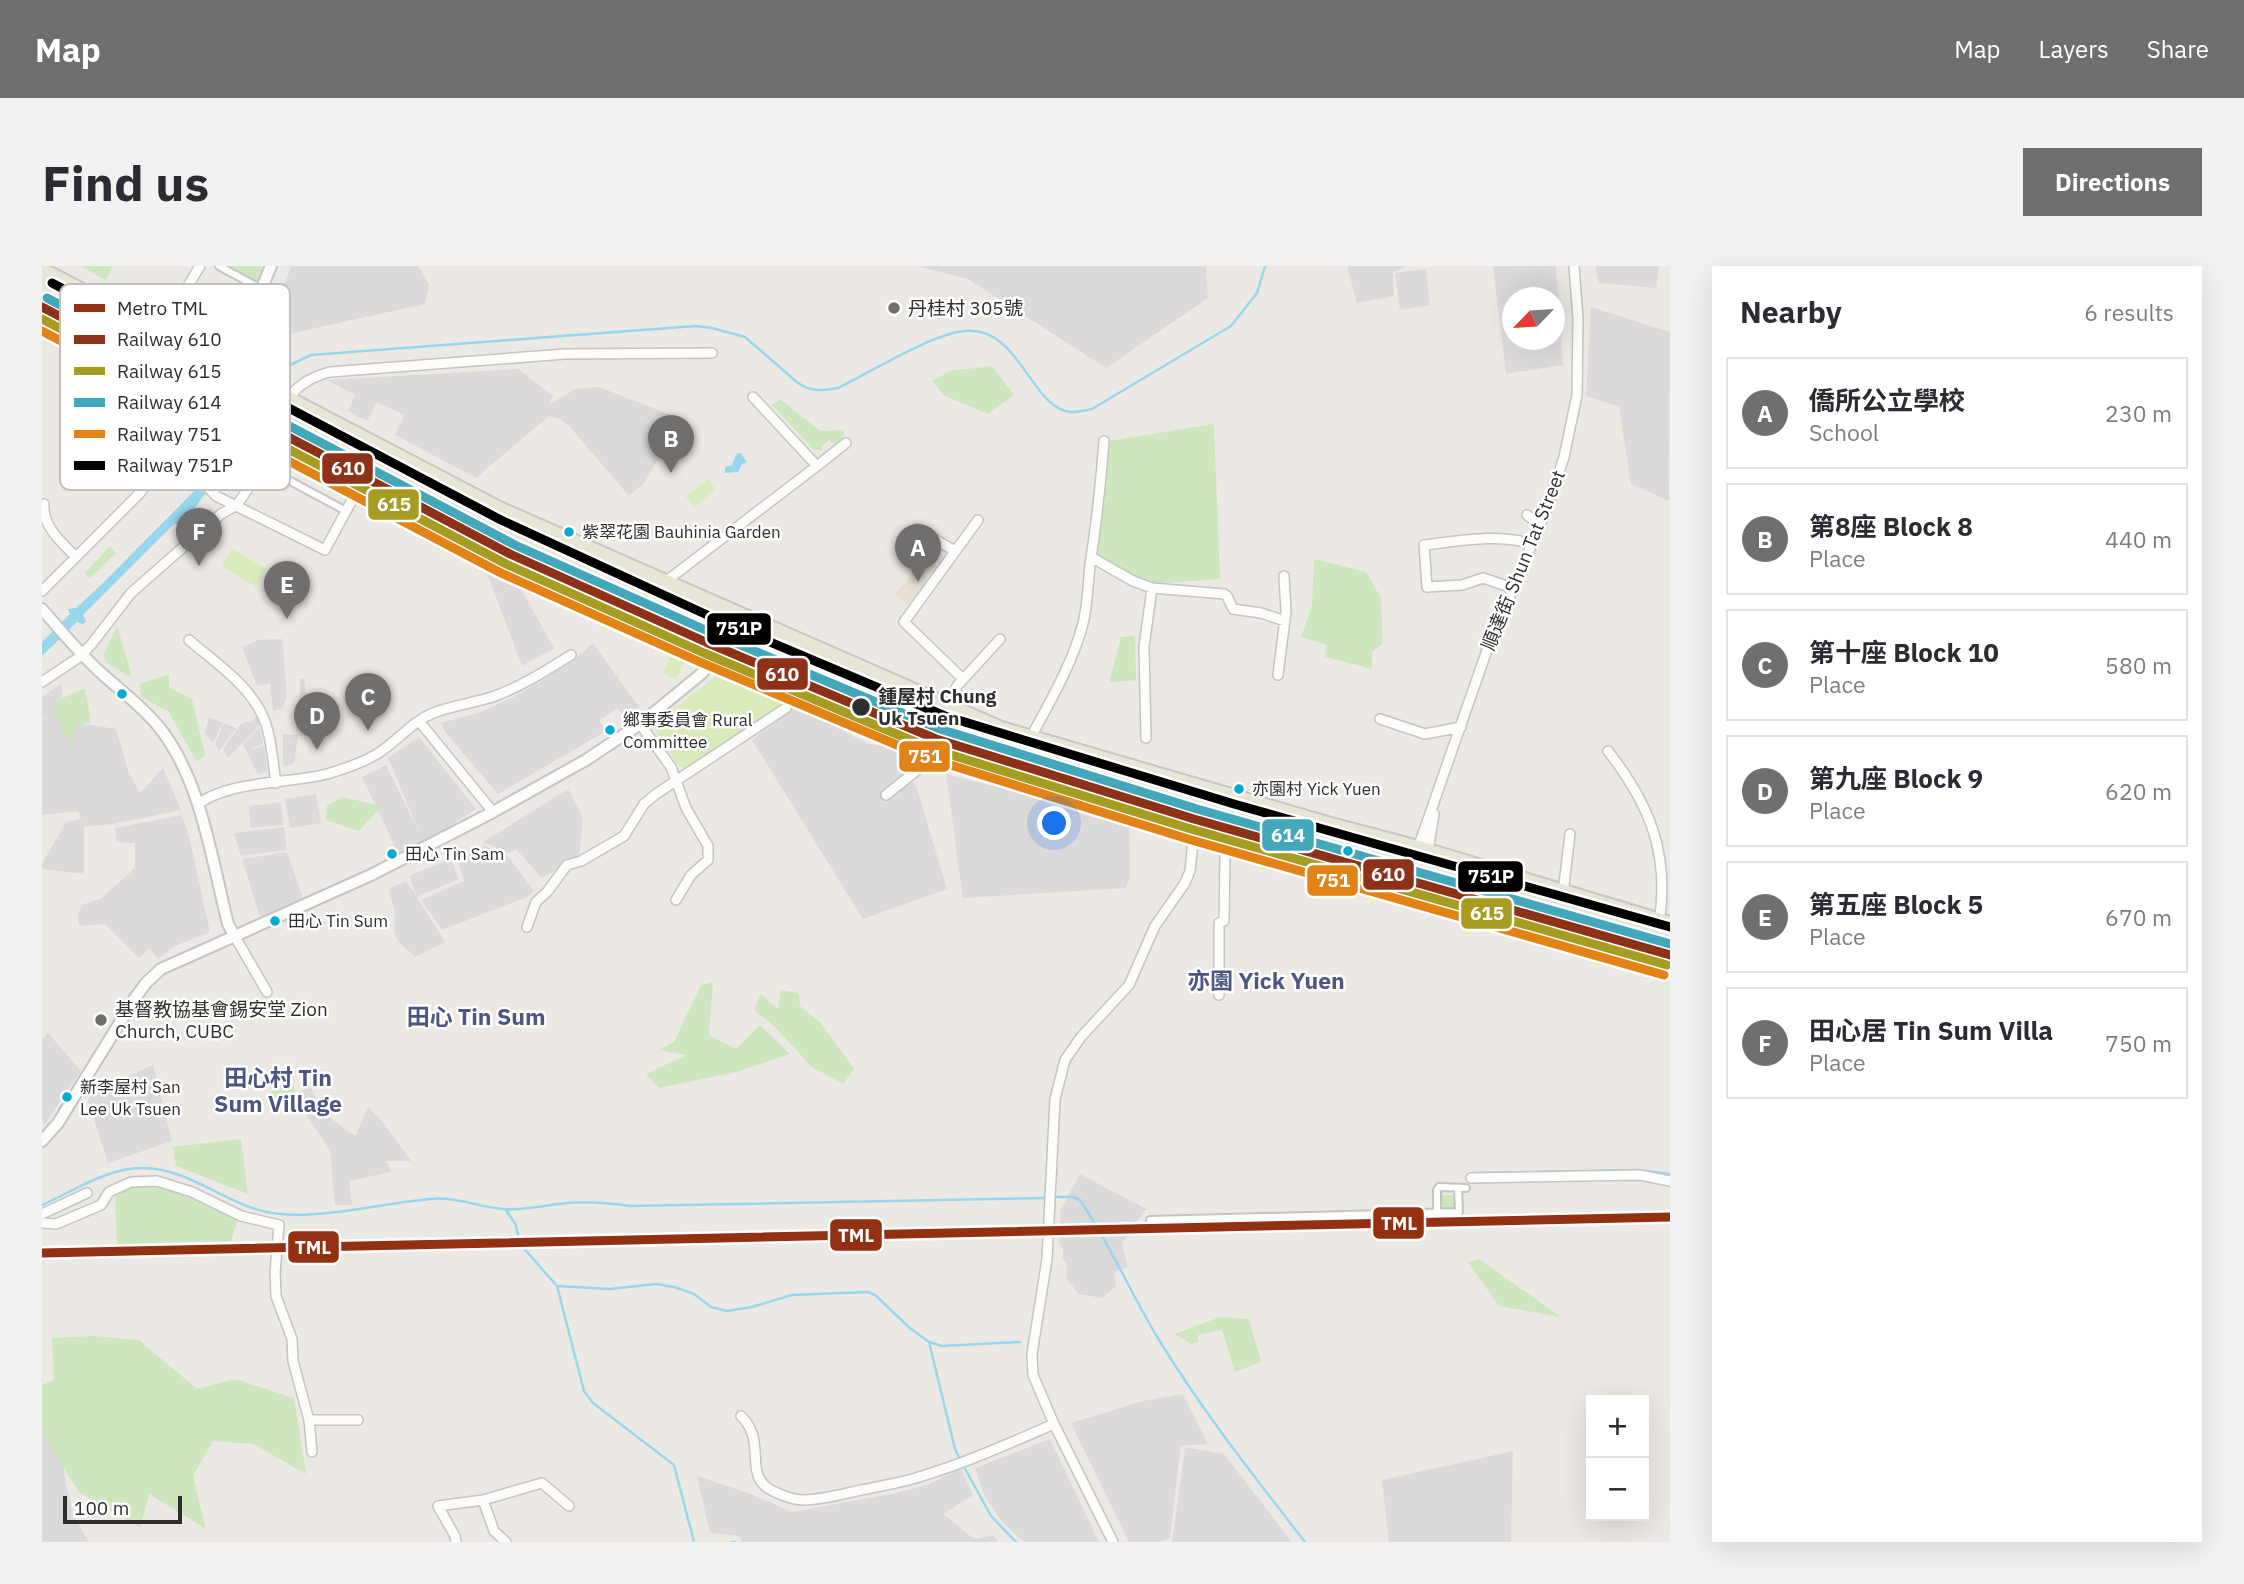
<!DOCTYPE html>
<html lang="en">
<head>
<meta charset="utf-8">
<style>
	:root { --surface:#fff; --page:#f2f2f3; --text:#2b2b33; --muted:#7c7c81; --line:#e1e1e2; --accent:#706f6e }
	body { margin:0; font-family:"IBM Plex Sans","Noto Sans SC",sans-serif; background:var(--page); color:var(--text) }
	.controls { position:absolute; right:21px; bottom:21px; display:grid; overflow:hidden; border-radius:0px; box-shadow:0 7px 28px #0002 }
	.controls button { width:63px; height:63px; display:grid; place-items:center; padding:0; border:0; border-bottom:2px solid var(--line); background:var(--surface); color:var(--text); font:35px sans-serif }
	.compass { position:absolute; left:1460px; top:21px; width:63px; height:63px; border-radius:50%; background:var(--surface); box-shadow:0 7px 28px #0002; rotate:245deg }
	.scale { position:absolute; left:21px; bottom:18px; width:119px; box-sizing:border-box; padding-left:7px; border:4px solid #2e2e2e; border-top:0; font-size:19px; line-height:24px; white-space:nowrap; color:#2e2e2e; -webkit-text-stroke:5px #fff; paint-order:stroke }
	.you { position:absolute; left:1013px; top:558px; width:24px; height:24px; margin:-18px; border:5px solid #fff; border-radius:50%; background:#1a73e8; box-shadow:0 0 0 10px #1a73e833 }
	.badge { display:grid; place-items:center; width:46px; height:46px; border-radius:50%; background:var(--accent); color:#fff; font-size:23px; font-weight:700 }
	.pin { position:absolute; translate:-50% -58px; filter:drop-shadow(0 2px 4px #0008) }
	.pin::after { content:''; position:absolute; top:37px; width:24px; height:21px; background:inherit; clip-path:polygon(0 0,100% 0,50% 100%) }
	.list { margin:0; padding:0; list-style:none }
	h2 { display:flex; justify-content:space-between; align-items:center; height:91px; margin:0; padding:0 28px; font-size:30px }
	h2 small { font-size:23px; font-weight:400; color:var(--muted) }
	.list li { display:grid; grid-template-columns:46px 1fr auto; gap:21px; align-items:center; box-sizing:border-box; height:112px; margin:0 14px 14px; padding:0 14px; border:2px solid var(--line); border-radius:0px }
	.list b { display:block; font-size:26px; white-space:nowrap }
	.list p { margin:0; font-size:23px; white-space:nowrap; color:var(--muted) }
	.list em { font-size:23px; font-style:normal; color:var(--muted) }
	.map { position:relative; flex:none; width:1628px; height:1276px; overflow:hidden; border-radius:0px }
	header { display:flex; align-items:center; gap:42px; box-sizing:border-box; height:98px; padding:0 35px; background:var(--accent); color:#fff }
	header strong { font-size:33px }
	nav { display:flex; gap:38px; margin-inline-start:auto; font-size:24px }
	.intro { display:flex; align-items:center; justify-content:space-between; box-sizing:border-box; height:168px; padding:0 42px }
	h1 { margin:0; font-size:49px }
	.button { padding:18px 32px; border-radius:0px; background:var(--accent); color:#fff; font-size:24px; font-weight:700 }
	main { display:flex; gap:42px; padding:0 42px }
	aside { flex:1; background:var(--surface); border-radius:0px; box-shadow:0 7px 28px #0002 }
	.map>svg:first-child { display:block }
	.industrial { fill:#dcd9db; fill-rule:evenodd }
	.education { fill:#e6e0d3 }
	.green { fill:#cee6be }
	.pitch { fill:#d9eabb }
	.water { fill:#99d6ec }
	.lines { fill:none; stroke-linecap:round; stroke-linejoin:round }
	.stream { stroke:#99d6ec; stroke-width:2.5 }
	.pedestrian-casing { stroke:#c5c4c5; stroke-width:10 }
	.minor-casing { stroke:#c5c4c5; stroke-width:12 }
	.tertiary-casing { stroke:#c5c4c5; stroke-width:14 }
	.primary-casing { stroke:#c6c5c4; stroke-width:18 }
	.pedestrian { stroke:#fcfcfb; stroke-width:6 }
	.minor { stroke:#fcfcfb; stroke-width:9 }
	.tertiary { stroke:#fcfcfb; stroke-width:10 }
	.primary { stroke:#e8e4d6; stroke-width:14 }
	.rail-1-casing { stroke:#fff; stroke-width:14 }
	.rail-2-casing { stroke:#fff; stroke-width:14 }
	.rail-3-casing { stroke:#fff; stroke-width:14 }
	.rail-4-casing { stroke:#fff; stroke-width:14 }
	.rail-5-casing { stroke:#fff; stroke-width:14 }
	.rail-1 { stroke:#8d3219; stroke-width:9 }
	.rail-2 { stroke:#a59c21; stroke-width:9 }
	.rail-3 { stroke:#43a7bc; stroke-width:9 }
	.rail-4 { stroke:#e18317; stroke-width:9 }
	.rail-5 { stroke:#000; stroke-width:9 }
	.metro-1-casing { stroke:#fff; stroke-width:14 }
	.metro-1 { stroke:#923011; stroke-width:9 }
	.poi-dot { fill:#706f6e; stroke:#fff; stroke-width:2.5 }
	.bus-dot { fill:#00a9ce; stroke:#fff; stroke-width:2.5 }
	.stop-dot { fill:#2e2e2e; stroke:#fff; stroke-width:2.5 }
	.labels { text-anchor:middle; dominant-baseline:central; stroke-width:5; stroke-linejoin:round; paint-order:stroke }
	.bus-label { font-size:17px; fill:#2e2e2e; stroke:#fff; text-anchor:start }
	.poi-label { font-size:19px; fill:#2e2e2e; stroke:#fff; text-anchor:start }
	.street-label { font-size:19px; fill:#2e2e2e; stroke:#fff }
	.stop-label { font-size:19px; font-weight:bold; fill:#2e2e2e; stroke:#fff; text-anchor:start }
	.quarter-label { font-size:23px; font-weight:bold; fill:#4d5680; stroke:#fff }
	.key { fill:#fff; stroke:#c0c0c0; stroke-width:2 }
	.key-label { font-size:19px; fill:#2e2e2e }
	.line-badge { stroke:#fff; stroke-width:2.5 }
	.badge-label { font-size:19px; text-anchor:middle; font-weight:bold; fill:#fff }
</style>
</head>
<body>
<header>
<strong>Map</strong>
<nav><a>Map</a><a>Layers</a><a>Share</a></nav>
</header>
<div class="intro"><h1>Find us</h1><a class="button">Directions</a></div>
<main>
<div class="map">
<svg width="1628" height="1276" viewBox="0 0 1628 1276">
	<rect width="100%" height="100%" fill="#ece8e4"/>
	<path class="industrial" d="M249,0H376L387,18L383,38L224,73Z
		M875,0H1164L1166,32L1064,102L926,13Z
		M1305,0H1363L1360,3L1351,6L1352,30L1315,37Z
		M1451,0H1514L1521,99L1464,108ZM1470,32H1512V74H1470Z
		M1553,0H1617L1614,22L1557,17Z
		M1384,3L1388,39L1358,44L1353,7Z
		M1549,41L1628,66L1627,235L1589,218L1577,141L1544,130Z
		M476,103L511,130L507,139L533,123L557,121L629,149L638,157L602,217L587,230L527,160L518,153L507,150L434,212L353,169L362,149L335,136L325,155L306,145L313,129L285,114Z
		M450,292L465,298L512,382L480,400L444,305Z
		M240,373L245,430L240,443L231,445L228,417L215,420L200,381L216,374Z
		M551,377L597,441L582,450L575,442L557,455L564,465L456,528L403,466L399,457L439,446L478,428L532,394Z
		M258,413H262L265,431L264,452H257Z
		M20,417L19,454L74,463L87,507L98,527L121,502L139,544L71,558L42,561V608L0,603V598L24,556L39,553L36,545L0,549V457L2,452H0V431Z
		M754,440L826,478L856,481L880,490L861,510L874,519L905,623L821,653L710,474Z
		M167,451L181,457L171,477L163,467Z
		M215,451L218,459L186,492L181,483L198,459L206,455L208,457Z
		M182,457L194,462L177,485L173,478Z
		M218,461L221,478L207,484L222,480L225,505L216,509L201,478Z
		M241,468L256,469L253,494L249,499L241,500Z
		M377,471L434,543L383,577L381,575L356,587L320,511L344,499L380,572L346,492Z
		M904,508L1087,555L1088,610L1084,622L921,632Z
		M526,523L541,551L537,592L500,612L474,583L467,587L441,576Z
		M274,528L279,557L248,562L243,533Z
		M239,536L241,559L208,562L207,540Z
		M140,549L147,570L168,666L133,680L116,693L107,682L97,692L63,658L37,660L36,649L39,639L58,633L93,602V577L75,576L73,562Z
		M242,561L245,584L199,590L192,567Z
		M443,579L452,585L465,589L492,625L485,631L400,664L379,634L422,615L416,595Z
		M245,586L261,632L218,651L200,593Z
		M409,593L417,613L375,631L403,676L373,691L357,676L352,666L353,648L347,623L364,615L375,630L367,610Z
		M6,767L39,805L2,859L0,855V773Z
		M111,799L130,875L66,897L46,835L50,827Z
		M267,818L280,845L306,866L314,869L326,841L340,855L369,895H344L349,906L307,915L310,939H293L288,884L253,832Z
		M1038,908L1104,943L1080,977L1086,1001L1072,1006L1074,1020L1060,1032L1037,1028L1024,1012L1025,997L1021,993V982L1017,977L1019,943Z
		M0,1124L13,1143L24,1219L32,1251L47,1276H0Z
		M1141,1128L1166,1178L1139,1180L1128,1272L1118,1276H1087L1029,1157L1101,1135Z
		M1008,1173L1057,1276H983L960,1256L942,1228L933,1202Z
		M1143,1181L1182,1188L1250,1276H1130Z
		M1471,1185L1469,1276H1347L1340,1214Z
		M919,1202L931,1229L901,1248L932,1273L952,1269L956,1276H700L698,1270L668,1267L655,1210L709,1228L750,1246L854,1227L885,1219Z"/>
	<path class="education" d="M884,291L900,304L868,341L853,328Z"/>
	<path class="green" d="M38,0H71L64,14Z
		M185,0H222L216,16Z
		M950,100L972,129L946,148L903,130L890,115L908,105Z
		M738,133L778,165L802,164L801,175L794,180L787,174L779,181L782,184H772L730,139Z
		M1172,158L1178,313L1108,318L1055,289L1067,175Z
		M68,280L74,287L47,313L43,307Z
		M1272,293L1324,306L1339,332L1341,377L1330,386V403L1283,391L1285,379L1259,371L1270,340Z
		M75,360L89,407L88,411L65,397L61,390Z
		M1093,370L1094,414L1067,417L1079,371Z
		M127,408V421L150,433L163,489L155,496L126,445L99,431L98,418Z
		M43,422L49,456L35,459L28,479L13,446L14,435Z
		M300,531L340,540L317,565L284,554L285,540Z
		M671,716L667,769L694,783L718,759L748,788L695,806L617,822L604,808L644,789L617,784L632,776L659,719Z
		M739,724L757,727L758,740L779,757L812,803L801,818L770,801L732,760L712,744L719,728L736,743Z
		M250,816L253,825L240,838L236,849L227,827Z
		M199,873L206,928L134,900L131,881Z
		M114,920L148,931L196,952L189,975L75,978L73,929L90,921Z
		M1399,929H1413V945H1399Z
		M1437,993L1519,1051L1457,1040L1426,996Z
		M1178,1051L1207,1053L1219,1096L1193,1106L1180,1064L1156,1069V1076L1149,1078L1133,1068Z
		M51,1070L97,1074L155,1123L193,1113L252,1132L264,1208L211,1178L171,1175L151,1210L164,1263L107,1228L98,1262L37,1226L13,1189L0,1162V1119L12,1114L10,1072Z"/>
	<path class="pitch" d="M666,213L674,224L652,241L644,231Z
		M191,283L224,303L214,321L180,300Z
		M632,383L645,389L634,413L621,407Z
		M686,397L755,426L754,430L645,505L635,498L611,460L668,415Z
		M329,415L331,431L316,433L313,418Z"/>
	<path class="water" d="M211,171L203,187L163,228L138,262L133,257L41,349L44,355L41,358L35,356L0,390V376L28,348L26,343L34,342L59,319L183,194Z
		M695,187H699L705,197L700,198L696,206L683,207V201L690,199Z"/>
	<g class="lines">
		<path class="stream" d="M239,111L248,99L269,89L653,60L670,62L703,71L756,117C769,126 780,125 796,122C827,107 891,67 923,65C978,60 989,143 1029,146C1036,146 1044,144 1050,143L1189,60L1215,27L1223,0
			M1441,907L1596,904L1628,908
			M1015,931H1031L1038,934C1067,977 1088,1025 1114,1069C1158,1142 1211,1209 1263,1276
			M0,939C30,926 65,902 99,902C150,901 190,945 239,948C284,952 342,937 388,933C411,930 437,941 461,943C483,945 504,939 525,937C546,935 567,937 588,940L1001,932
			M464,944L474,959L478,978L515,1020L542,1125L551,1137L632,1199L652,1276
			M515,1020L568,1023L614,1018L632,1021L652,1028L669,1041L685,1045L710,1041L750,1029L826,1026L833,1029L869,1063L887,1076L900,1080L978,1076
			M887,1076L913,1183L918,1193
			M922,1201L949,1250L974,1276
			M690,1276H693"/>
		<g class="pedestrian-casing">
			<path id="pedestrian" d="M177,0L214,20
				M222,201L304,245
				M1395,947V924L1397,921L1424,922
				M1108,954L1417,946L1416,922"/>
		</g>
		<g class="minor-casing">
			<path id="minor" d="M116,43L139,55
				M128,50L158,0
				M0,58L78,105C81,119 67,131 68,145C75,157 89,161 99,170C116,187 112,210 98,227L0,325
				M246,134C254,119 272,110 288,106L523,88L670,87
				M110,194H140L174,230L283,284L317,221
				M775,200L804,177
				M2,238C0,260 20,277 34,291
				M1485,249L1498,259
				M875,263L913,285
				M1049,291L1091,315L1110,322L1182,328L1185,330L1191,343L1219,347L1243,355
				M623,316L775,200L711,131
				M1471,322L1441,312L1420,319L1385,321L1382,279C1418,275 1455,267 1490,278
				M147,374C176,399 211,421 224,458C230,477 231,498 234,517
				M1236,409L1244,345L1242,310
				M921,413L862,356L936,254
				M0,416L36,392L49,379L89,327L179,248L195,239L245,164L244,155L240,145
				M909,443L915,420L958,373
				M1338,453L1383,468L1419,461
				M377,455L451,546
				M598,458L629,501L644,542L666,580V594L649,609L634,634
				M1104,472L1102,381L1110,322
				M988,473C1007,437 1029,401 1040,361C1047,338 1045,316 1049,292C1055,253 1059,214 1062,175
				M1566,485C1608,539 1628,588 1617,658
				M844,529L884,497L893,494L946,505L1082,548
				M156,538C190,514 245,518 285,508C302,503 320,497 335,488C355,476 369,456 391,447C411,439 433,437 453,430C480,420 505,404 529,389
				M1149,572C1165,574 1180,570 1183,589L1182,655L1177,657V729
				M1376,582L1445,384L1506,240L1522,191L1535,129L1536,53L1532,0
				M1386,585L1392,548
				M1308,620L1309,614L1312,613L1556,686
				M1521,627L1528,568
				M485,661L494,636L505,626L525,599L539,595L582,570L602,538L614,528L744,442
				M192,669L225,726
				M1429,912L1598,909L1628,915
				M0,948L45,927
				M0,957L14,958L59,939L67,926L89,916L115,915L150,926L199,950L237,959L233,1007L234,1030L250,1073L251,1095L267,1154H316
				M699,1150C723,1173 705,1202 722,1219C729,1226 751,1234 761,1234C780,1234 801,1228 819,1224C839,1220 858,1217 877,1211C924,1197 968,1177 1012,1158
				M267,1154L270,1186
				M441,1234L500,1217L527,1240
				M414,1276L413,1270L396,1240L441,1234L452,1265L464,1276
				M1071,1276L1012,1158L991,1109L990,1088L1005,993L1013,833L1023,794L1039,771L1087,719L1113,660L1143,617L1148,605L1154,545L1146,533"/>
		</g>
		<g class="tertiary-casing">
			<path id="tertiary" d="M190,103L193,87L229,0
				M0,343C19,365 37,387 58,406C80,426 98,438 117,461C159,513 170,595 186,658L192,669
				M0,875L16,857L93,732L104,717L119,703L329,609L451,546L544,494L598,458L659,408L675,389L698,349"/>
		</g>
		<g class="primary-casing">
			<path id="primary" d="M0,4L457,243L959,463L1285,558L1376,582L1628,658
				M0,18L139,90L169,109L257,153L273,164L403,233L547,300L893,453L945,471L961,474L977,482
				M954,485L981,483L1363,595L1389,600L1628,669
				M946,505L954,485
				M1363,595L1370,608L1365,630"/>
		</g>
		<use href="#pedestrian" class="pedestrian"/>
		<use href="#minor" class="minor"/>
		<use href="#tertiary" class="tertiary"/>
		<use href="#primary" class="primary"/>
		<g class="rail-1-casing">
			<path id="rail-1" d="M0,41L468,288L666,377L894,473L1152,553L1628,689"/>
		</g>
		<g class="rail-2-casing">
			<path id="rail-2" d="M0,53L464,298L662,387L890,483L1149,563L1625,699"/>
		</g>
		<g class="rail-3-casing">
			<path id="rail-3" d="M5,32L473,279L670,367L898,463L1155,543L1628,678"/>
		</g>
		<g class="rail-4-casing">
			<path id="rail-4" d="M0,65L459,307L658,396L886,492L1146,573L1622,709"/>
		</g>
		<g class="rail-5-casing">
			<path id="rail-5" d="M10,17L459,254L676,354L903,450L1192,538L1628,661"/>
		</g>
		<use href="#rail-1" class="rail-1"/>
		<use href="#rail-2" class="rail-2"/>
		<use href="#rail-3" class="rail-3"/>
		<use href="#rail-4" class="rail-4"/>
		<use href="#rail-5" class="rail-5"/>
		<g class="metro-1-casing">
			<path id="metro-1" d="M0,987L1628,951"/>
		</g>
		<use href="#metro-1" class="metro-1"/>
	</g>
	<g class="poi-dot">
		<circle cx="852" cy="42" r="7"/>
		<circle cx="59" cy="754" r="7"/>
	</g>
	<g class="bus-dot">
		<circle cx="527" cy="266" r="6"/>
		<circle cx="80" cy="428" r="6"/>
		<circle cx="568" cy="464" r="6"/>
		<circle cx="1197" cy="523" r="6"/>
		<circle cx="1306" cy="585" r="6"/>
		<circle cx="350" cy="588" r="6"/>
		<circle cx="233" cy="655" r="6"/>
		<circle cx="25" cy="831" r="6"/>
	</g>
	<circle class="stop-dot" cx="819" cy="441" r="10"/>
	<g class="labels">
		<g class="bus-label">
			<text x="540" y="266">紫翠花園 Bauhinia Garden</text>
			<text x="581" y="454">鄉事委員會 Rural<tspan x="581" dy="22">Committee</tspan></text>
			<text x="1210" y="523">亦園村 Yick Yuen</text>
			<text x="363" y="588">田心 Tin Sam</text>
			<text x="246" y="655">田心 Tin Sum</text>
			<text x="38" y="821">新李屋村 San<tspan x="38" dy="22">Lee Uk Tsuen</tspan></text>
		</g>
		<g class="poi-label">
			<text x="866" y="42">丹桂村 305號</text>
			<text x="73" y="743">基督教協基會錫安堂 Zion<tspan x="73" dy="22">Church, CUBC</tspan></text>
		</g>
		<g class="street-label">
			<text transform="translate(1481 294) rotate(-68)">順達街 Shun Tat Street</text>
		</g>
		<g class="stop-label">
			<text x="836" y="430">鍾屋村 Chung<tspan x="836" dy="22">Uk Tsuen</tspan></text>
		</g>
		<g class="quarter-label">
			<text x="1224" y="714">亦園 Yick Yuen</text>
			<text x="434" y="750">田心 Tin Sum</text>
			<text x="236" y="811">田心村 Tin<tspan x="236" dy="26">Sum Village</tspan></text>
		</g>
	</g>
	<rect x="18" y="18" width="230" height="206" rx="10" class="key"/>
	<rect x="32" y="38" width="31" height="8" fill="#923011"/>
	<rect x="32" y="69" width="31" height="9" fill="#8d3219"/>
	<rect x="32" y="101" width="31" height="8" fill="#a59c21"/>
	<rect x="32" y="132" width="31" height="9" fill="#43a7bc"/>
	<rect x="32" y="164" width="31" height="8" fill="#e18317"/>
	<rect x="32" y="195" width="31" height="9" fill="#000"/>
	<g class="key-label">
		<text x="75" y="49">Metro TML</text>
		<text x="75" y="80">Railway 610</text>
		<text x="75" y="112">Railway 615</text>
		<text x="75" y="143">Railway 614</text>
		<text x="75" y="175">Railway 751</text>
		<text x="75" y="206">Railway 751P</text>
	</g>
	<g class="line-badge">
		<rect x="279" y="186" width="53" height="33" rx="7" fill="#8d3219"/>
		<rect x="325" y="222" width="53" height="33" rx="7" fill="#a59c21"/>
		<rect x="664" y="346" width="66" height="34" rx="7" fill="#000"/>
		<rect x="714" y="391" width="53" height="34" rx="7" fill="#8d3219"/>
		<rect x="856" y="474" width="53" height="33" rx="7" fill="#e18317"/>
		<rect x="1219" y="552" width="54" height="34" rx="7" fill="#43a7bc"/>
		<rect x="1320" y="592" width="53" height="33" rx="7" fill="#8d3219"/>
		<rect x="1415" y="594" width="67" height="33" rx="7" fill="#000"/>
		<rect x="1264" y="598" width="53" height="33" rx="7" fill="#e18317"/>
		<rect x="1418" y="631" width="53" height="33" rx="7" fill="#a59c21"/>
		<rect x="1330" y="940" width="53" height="34" rx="7" fill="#923011"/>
		<rect x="787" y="952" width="54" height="34" rx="7" fill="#923011"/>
		<rect x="245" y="964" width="53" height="34" rx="7" fill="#923011"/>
	</g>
	<g class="badge-label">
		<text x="306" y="209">610</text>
		<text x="352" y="245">615</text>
		<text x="697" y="369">751P</text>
		<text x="740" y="415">610</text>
		<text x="883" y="497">751</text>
		<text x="1246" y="576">614</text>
		<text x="1346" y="615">610</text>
		<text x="1449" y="617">751P</text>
		<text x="1291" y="621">751</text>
		<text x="1445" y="654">615</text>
		<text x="1357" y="964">TML</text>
		<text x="814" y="976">TML</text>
		<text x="271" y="988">TML</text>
	</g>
</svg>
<div class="controls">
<button>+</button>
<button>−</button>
</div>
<svg class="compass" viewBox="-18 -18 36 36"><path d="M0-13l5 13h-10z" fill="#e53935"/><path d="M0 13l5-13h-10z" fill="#7c7c81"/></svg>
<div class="scale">100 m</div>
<div class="you"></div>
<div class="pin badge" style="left:876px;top:316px">A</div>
<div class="pin badge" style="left:629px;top:207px">B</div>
<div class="pin badge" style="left:326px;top:465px">C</div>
<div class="pin badge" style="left:275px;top:484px">D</div>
<div class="pin badge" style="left:245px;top:353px">E</div>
<div class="pin badge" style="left:157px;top:300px">F</div>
</div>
<aside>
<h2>Nearby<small>6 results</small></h2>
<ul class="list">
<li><span class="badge">A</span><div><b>僑所公立學校</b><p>School</p></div><em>230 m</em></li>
<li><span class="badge">B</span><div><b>第8座 Block 8</b><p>Place</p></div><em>440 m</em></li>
<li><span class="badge">C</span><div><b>第十座 Block 10</b><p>Place</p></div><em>580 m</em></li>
<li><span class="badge">D</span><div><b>第九座 Block 9</b><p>Place</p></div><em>620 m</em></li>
<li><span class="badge">E</span><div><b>第五座 Block 5</b><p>Place</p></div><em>670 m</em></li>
<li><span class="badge">F</span><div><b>田心居 Tin Sum Villa</b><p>Place</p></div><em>750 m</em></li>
</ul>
</aside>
</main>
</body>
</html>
